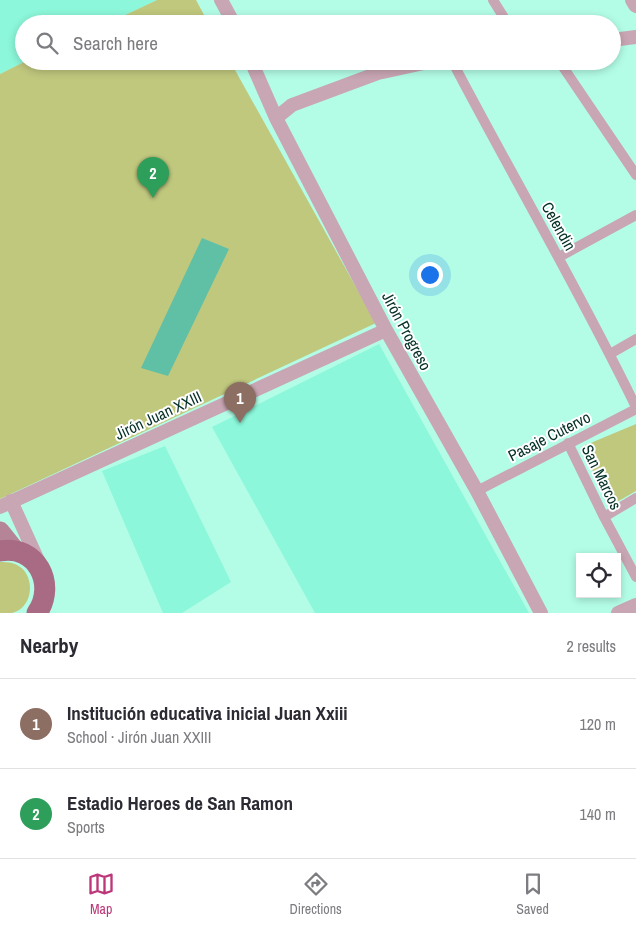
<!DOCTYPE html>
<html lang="en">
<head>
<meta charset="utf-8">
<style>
	:root { --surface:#fff; --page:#f7f7f7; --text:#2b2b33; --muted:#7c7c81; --line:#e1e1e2; --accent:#bc3679 }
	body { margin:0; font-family:"Archivo Narrow",sans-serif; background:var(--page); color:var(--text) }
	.controls { position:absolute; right:15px; bottom:15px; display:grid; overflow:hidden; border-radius:0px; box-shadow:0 2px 8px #0003 }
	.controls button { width:45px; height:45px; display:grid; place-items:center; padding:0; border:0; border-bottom:1px solid var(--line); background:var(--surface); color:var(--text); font:25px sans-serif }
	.you { position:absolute; left:429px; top:274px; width:18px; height:18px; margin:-12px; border:4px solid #fff; border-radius:50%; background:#1a73e8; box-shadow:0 0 0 8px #1a73e833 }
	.badge { display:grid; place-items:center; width:32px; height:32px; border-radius:50%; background:var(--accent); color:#fff; font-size:16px; font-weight:700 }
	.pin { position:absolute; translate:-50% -41px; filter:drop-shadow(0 1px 2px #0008) }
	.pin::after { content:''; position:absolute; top:26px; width:18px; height:15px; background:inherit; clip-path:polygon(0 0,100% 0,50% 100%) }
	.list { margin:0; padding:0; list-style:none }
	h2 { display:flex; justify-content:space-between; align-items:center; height:65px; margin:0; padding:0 20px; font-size:21px }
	h2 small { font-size:16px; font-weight:400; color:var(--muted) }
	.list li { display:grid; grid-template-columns:32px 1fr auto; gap:15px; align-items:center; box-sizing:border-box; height:90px; padding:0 20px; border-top:1px solid var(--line) }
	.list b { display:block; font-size:19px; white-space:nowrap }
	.list p { margin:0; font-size:16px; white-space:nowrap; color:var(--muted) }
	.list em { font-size:16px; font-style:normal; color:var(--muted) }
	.icon { flex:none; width:28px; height:28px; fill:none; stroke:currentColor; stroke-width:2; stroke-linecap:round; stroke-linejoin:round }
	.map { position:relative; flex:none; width:636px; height:613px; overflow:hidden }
	.search { position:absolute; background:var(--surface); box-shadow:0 2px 8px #0003; left:15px; right:15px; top:15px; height:55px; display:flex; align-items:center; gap:12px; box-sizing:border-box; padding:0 18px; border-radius:28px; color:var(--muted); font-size:19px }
	.sheet { height:245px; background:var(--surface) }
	nav { display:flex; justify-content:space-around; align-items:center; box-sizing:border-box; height:70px; border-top:1px solid var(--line); background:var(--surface); font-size:14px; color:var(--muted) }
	nav a { display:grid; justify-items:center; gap:2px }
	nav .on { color:var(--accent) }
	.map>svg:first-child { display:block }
	.built { fill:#8cf7da }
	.green { fill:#c0c87e }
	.building { fill:#60c0a6 }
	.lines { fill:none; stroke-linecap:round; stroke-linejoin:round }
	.pedestrian { stroke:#c9a6b3; stroke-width:10 }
	.minor { stroke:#c9a6b3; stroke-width:14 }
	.tertiary { stroke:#c9a6b3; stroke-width:16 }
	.secondary { stroke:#b68497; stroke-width:19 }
	.primary { stroke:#a86b83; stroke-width:21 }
	.labels { text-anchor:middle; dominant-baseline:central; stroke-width:4; stroke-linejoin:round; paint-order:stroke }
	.street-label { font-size:16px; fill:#043026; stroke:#fff }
</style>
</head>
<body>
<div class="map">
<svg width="636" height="613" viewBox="0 0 636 613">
	<rect width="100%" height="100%" fill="#b3fde7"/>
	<path class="built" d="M0,0H157L106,24H24V61H26L0,74Z
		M379,344L529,613H315L212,427Z
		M165,446L231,582L182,613H163L102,471Z"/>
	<path class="green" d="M157,0H196L209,24H106Z
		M26,61H230L376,323L0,499V74Z
		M636,424V491L610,506L581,447Z
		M0,562C4,562 9,562 12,563C36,569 36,607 12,613C8,613 4,613 0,613Z"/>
	<path class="building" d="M202,238L229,249L168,376L141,368Z"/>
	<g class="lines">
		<path class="pedestrian" d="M493,0L508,24
			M452,61C513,177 579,290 636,407
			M559,61L636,175
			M559,257L636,215
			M610,354L636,339
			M568,443L604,517L636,577
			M477,491L636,409
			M604,517L636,498"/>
		<path class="minor" d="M221,0L234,24
			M612,40L636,37
			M251,61L276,118L386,330L477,491L541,613
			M276,118L292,105L378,73L433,61
			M11,501L40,565
			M0,507L386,330
			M618,613L636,605"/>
		<path class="tertiary" d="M633,0L636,5"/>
		<path class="secondary" d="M0,531L16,551"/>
		<path class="primary" d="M0,551C36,544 57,584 37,613"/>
	</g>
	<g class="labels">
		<g class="street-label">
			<text transform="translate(559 226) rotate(61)">Celendin</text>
			<text transform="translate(407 331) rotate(62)">Jirón Progreso</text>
			<text transform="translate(158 415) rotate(-25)">Jirón Juan XXIII</text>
			<text transform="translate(549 436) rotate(-27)">Pasaje Cutervo</text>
			<text transform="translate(602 477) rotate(64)">San Marcos</text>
		</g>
	</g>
</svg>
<div class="controls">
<button><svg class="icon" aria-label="locate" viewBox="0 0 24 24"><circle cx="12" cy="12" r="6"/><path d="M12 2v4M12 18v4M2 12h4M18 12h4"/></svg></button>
</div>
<div class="you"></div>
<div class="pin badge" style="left:240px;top:423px;background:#8d6e63">1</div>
<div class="pin badge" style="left:153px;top:198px;background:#2e9e5b">2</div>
<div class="search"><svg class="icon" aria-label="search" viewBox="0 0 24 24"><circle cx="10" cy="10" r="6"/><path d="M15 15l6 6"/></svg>Search here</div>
</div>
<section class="sheet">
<h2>Nearby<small>2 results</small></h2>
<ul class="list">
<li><span class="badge" style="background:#8d6e63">1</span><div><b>Institución educativa inicial Juan Xxiii</b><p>School · Jirón Juan XXIII</p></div><em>120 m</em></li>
<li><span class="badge" style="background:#2e9e5b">2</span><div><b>Estadio Heroes de San Ramon</b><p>Sports</p></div><em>140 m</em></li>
</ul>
</section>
<nav>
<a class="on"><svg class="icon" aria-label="map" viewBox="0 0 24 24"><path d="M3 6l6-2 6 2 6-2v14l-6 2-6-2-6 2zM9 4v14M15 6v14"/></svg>Map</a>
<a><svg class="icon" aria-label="directions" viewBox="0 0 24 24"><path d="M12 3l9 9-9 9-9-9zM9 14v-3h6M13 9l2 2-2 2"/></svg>Directions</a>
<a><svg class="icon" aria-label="saved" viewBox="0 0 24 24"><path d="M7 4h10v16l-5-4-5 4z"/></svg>Saved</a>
</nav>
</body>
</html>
